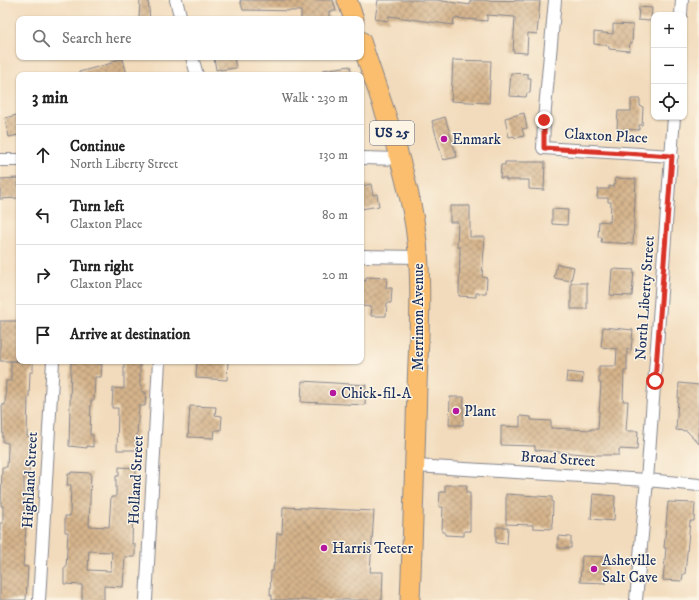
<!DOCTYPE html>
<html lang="en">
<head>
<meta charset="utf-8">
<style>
	:root { --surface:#fff; --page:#f2f2f2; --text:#222; --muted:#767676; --line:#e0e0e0 }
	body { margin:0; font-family:"IM FELL DW Pica",serif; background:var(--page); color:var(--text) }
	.controls { position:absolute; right:12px; top:12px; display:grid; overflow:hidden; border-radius:8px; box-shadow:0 1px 3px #0004 }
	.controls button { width:36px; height:36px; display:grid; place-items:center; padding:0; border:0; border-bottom:1px solid var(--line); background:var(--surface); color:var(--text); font:20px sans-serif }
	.stop { position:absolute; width:12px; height:12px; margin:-9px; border:3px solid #d93025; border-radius:50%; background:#fff }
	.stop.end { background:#d93025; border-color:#fff; box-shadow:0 1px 4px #0008 }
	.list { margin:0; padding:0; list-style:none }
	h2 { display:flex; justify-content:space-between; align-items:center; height:52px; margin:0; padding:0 16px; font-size:17px }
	h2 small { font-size:13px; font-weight:400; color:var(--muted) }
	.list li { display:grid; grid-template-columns:26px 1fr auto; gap:12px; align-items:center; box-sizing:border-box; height:60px; padding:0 16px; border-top:1px solid var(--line) }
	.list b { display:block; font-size:15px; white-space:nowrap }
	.list p { margin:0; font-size:13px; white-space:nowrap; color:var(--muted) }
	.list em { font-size:13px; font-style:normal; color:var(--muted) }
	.icon { flex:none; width:22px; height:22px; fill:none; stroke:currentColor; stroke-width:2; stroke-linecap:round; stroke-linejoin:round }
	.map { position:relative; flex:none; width:699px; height:600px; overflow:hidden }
	.search { position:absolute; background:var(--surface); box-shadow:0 1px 3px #0004; left:16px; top:16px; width:348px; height:44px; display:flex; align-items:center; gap:10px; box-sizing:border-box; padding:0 14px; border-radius:8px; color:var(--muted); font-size:15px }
	.panel { position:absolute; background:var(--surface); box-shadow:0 1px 3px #0004; left:16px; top:72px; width:348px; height:292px; border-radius:8px }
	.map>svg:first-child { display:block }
	.building { fill:url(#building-cross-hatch); fill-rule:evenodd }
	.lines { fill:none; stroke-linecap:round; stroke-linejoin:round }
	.minor-casing { stroke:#86858d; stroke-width:14 }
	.primary-casing { stroke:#86858d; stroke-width:21 }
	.minor { stroke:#fff; stroke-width:12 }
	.primary { stroke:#fabe6e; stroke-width:19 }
	.route { stroke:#d93025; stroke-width:5 }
	.poi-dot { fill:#b5179e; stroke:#fcf5e5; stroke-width:1.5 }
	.labels { text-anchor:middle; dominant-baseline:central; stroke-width:3; stroke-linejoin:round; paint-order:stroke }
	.shield { fill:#fcf5e5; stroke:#5e6a86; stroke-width:1 }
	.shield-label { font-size:14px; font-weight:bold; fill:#1b2f5e }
	.street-label { font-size:15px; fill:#1b2f5e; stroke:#fcf5e5 }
	.poi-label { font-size:15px; fill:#1b2f5e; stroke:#fcf5e5; text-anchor:start }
</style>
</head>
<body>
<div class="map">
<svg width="699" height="600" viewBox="0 0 699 600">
	<defs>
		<pattern id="building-cross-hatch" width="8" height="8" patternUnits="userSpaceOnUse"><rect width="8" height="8" fill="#d5b48b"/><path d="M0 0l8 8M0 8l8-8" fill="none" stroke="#ac9375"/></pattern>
	</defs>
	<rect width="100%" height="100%" fill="#fcf5e5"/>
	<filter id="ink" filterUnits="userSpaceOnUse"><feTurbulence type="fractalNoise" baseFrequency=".025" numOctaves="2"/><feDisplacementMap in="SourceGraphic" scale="8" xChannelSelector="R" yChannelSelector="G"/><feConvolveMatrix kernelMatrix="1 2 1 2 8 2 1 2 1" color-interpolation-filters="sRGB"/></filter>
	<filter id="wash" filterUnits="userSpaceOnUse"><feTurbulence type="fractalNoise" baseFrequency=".012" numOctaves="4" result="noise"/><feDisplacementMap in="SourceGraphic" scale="16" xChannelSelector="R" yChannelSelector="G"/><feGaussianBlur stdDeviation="0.9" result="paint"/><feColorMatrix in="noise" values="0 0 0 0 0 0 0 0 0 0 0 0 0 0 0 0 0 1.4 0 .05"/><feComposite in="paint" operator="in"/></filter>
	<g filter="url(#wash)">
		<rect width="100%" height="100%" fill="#f2dbbc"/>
		<g id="blocks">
			<path class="building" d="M140,0H148L150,19H139Z
				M240,0H333L336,11H329V19H301V11L243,10Z
				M378,0H436L470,5V0L540,1L537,34L528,33L527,53L513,52L515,17L487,15V21L454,18L453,25L389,16L388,21L375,19Z
				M639,7L652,8L651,21L638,20Z
				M613,24L633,25L632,43H630L629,51L609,49V46L594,44V32L613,34Z
				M221,57H234L236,68L220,70V69L216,70L214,58Z
				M123,59L127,75H79V72L112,63L111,61Z
				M453,60L491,61L489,103L451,101Z
				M350,66L352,75H323V70Z
				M511,73L528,74V78H531L530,93H527L526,97L509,96Z
				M631,99H640V106L643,107L642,125H639V130L617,129L618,111H631Z
				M524,113L527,128L522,129L524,136L515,138L514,136L509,137L505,118Z
				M17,115L19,124V135L9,137L5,118Z
				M445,117L457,157L443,160L432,121Z
				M505,162H545L544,190L529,189V180H506V178H500L501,165H505Z
				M18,178L19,198L0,199V179Z
				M615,178L636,179L633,244L601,242L602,237H598L599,221L610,222L611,202H608V198H597L598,189H609V186L614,187Z
				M371,184L373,195L377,194L379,206L361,209V186Z
				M450,206H470V237H485L482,277L487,278L486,293H476V297L459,296L460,247H457L458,222H450Z
				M552,209L568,210L567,225L552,224Z
				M557,264L574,267L571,281L554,278Z
				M612,269L634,270L632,296L610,295Z
				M366,277L387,278L386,288H392L391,303H387L386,316H371L372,307L361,306V280L366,281Z
				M571,283H587V309H571Z
				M0,321H19V361H0Z
				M603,327L633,330L631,350L627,349V371H624L623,401H628L626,431H638L637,450L619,449V455H597L535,450V446L501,445V426L520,427V416L531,417V420L551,421V428L591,430V429H598L601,383H599V366H616L617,349L601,347Z
				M11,361H33V372H30L29,397H28L27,436H30L29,476H24V515H27L23,566L28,567L26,600H0V523H3V506H1L2,467H7L8,448V443L3,442L2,405H5L6,381H11Z
				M124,361H140V386H142V392H146L145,406H139L136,450H117L118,408H112L113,388L124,389Z
				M197,361H228L227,380L196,378Z
				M71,362L102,364L101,377H95L94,400H91L90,435H93V447L87,446V448L69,446Z
				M567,372L583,374L582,383L566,382Z
				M302,381L366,385L365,405L301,402Z
				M679,383L699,385V444L687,431L676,430Z
				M450,397H464L463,425H449Z
				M190,406L216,407L215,415L222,416L221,430H215L214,438L188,437Z
				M119,467L136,468L135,511H133L132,544H135V557H125L123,587L104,586V600H82V585L64,584V568H66L68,532H65V516H70L71,485H67L68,474H71V472L91,473L89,526L109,527L111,497H116V476H119ZM89,551L112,552L111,571L88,570Z
				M445,485H467L466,493H470V531H464V536L445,535V532H442L443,507H439L440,492H445Z
				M506,494L552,497V502H553L552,529L533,528V525L506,524Z
				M593,494L615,496L614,521L591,519Z
				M668,502L695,503L694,521H690L685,574H683L682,581L663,580L666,548H664Z
				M283,507L374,511L370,572H383L382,600H272V595H270L271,571H273L274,563H275L277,533L282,534Z
				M496,527H508L507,544L496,543Z
				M558,536L571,537V548H558Z
				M582,556L607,557L606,583L580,582Z"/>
		</g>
	</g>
	<g filter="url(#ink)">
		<use href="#blocks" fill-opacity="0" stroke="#86858d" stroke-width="1"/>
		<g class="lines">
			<g class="minor-casing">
				<path id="minor" d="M176,0L181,19
					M555,0L544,120L543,148L672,156
					M681,15L682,0
					M192,57L197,75
					M361,158L400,159
					M0,160H19
					M361,256L418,257
					M415,466L647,480L699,485
					M39,600L53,361
					M146,600L159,361
					M636,600L647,480L674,117"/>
			</g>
			<g class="primary-casing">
				<path id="primary" d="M347,0L354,19
					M361,41C381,102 405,163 415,226C423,279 419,333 417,386C415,457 413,529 410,600"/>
			</g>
			<use href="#minor" class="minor"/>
			<use href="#primary" class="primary"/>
		</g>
	</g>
	<g class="lines" filter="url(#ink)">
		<path class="route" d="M544,120V148L672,156L655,381"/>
	</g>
	<g class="poi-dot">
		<circle cx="444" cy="139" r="4"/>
		<circle cx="333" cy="393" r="4"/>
		<circle cx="456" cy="411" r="4"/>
		<circle cx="324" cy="548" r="4"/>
		<circle cx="594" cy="569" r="4"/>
	</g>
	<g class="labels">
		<rect class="shield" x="370" y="121" width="44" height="24" rx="3"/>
		<g class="shield-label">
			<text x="392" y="133">US 25</text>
		</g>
		<g class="street-label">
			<text transform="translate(606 136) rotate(3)">Claxton Place</text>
			<text transform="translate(645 298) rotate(-86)">North Liberty Street</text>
			<text transform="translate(418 317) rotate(-90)">Merrimon Avenue</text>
			<text transform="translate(558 459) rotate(4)">Broad Street</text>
			<text transform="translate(30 480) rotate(-87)">Highland Street</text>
			<text transform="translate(136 480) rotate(-87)">Holland Street</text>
		</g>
		<g class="poi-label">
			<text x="452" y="139">Enmark</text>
			<text x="341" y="393">Chick-fil-A</text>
			<text x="464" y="411">Plant</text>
			<text x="332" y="548">Harris Teeter</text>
			<text x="602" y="560">Asheville<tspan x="602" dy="17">Salt Cave</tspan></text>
		</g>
	</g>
</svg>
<div class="controls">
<button>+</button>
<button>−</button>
<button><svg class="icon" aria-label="locate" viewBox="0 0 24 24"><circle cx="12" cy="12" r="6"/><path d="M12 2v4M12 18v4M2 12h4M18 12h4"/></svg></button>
</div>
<div class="stop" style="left:655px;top:381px"></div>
<div class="stop end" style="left:544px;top:120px"></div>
<div class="search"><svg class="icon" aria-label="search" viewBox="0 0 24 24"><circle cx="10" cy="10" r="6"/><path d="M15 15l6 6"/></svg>Search here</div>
<section class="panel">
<h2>3 min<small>Walk · 230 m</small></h2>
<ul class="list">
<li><svg class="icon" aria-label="ahead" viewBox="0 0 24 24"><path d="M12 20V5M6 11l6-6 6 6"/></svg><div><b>Continue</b><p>North Liberty Street</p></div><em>130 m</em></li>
<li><svg class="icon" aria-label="left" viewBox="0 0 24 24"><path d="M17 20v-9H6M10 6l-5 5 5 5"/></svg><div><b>Turn left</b><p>Claxton Place</p></div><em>80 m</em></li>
<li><svg class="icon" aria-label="right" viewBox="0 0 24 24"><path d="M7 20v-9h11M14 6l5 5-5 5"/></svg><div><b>Turn right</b><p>Claxton Place</p></div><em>20 m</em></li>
<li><svg class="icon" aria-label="arrive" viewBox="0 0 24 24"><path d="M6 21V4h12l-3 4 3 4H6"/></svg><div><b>Arrive at destination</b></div></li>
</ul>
</section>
</div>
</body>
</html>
